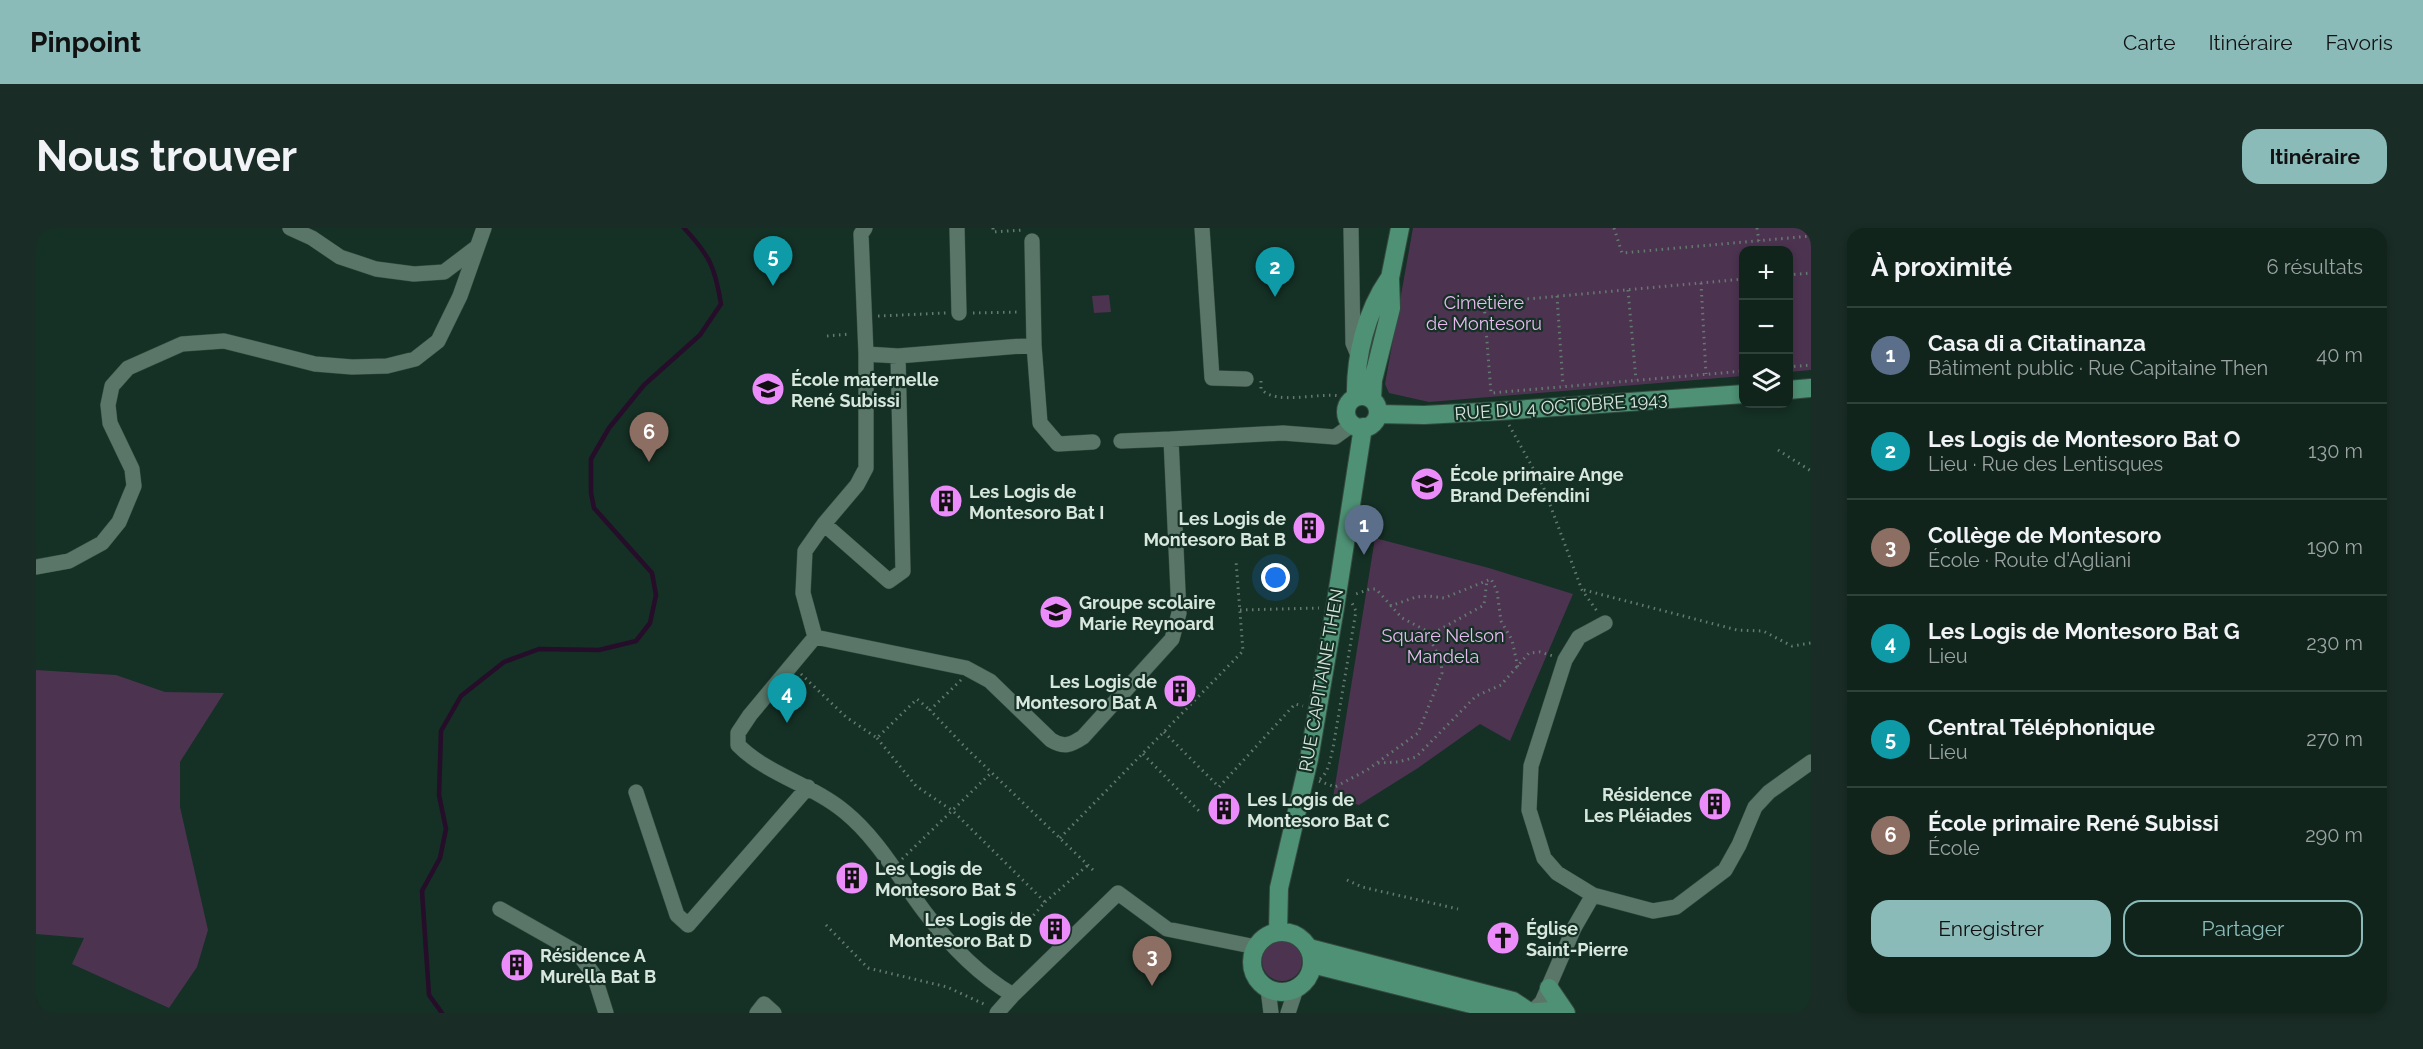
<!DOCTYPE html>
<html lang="fr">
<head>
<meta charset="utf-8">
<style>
	:root { --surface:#10241c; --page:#192c25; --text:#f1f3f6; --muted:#9ca4a3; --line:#30413b; --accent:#8bbbb9 }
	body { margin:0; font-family:Raleway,sans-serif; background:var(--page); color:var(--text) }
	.controls { position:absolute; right:18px; top:18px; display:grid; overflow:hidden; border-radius:12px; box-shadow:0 3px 9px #0003 }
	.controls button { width:54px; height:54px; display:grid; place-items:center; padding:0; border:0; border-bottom:2px solid var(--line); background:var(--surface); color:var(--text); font:30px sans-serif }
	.you { position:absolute; left:1240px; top:350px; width:21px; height:21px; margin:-15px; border:4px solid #fff; border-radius:50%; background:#1a73e8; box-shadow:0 0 0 9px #1a73e833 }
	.badge { display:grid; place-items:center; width:39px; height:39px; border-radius:50%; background:var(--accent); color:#fff; font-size:20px; font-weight:700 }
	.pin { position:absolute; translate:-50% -50px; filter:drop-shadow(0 2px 3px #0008) }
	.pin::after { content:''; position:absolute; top:32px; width:21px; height:18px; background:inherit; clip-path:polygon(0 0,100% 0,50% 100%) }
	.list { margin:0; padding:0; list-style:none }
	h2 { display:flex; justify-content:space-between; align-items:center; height:78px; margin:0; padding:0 24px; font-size:26px }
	h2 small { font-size:20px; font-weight:400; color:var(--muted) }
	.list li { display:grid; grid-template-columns:39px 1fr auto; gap:18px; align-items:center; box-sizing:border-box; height:96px; padding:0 24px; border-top:2px solid var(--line) }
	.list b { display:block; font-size:22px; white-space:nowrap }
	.list p { margin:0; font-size:20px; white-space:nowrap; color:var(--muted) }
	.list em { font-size:20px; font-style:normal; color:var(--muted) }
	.actions { display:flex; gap:12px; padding:18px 24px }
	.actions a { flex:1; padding:14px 0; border:2px solid var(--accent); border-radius:18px; text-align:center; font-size:21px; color:var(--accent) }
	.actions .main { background:var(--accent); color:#111 }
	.icon { flex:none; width:33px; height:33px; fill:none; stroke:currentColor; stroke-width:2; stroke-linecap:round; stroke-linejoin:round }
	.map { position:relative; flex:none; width:1775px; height:785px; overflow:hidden; border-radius:18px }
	header { display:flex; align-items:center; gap:36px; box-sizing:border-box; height:84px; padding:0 30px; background:var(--accent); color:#111 }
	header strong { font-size:28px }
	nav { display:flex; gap:33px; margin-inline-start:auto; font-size:21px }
	.intro { display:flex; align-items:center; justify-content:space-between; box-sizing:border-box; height:144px; padding:0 36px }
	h1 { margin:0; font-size:42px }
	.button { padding:15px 27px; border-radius:18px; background:var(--accent); color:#111; font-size:21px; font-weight:700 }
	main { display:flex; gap:36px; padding:0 36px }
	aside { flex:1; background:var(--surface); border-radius:18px; box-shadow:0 3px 9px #0003 }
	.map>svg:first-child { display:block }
	.green { fill:#4c3350 }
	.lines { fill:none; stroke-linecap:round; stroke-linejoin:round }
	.stream { stroke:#260d29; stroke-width:4.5 }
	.minor-casing { stroke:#344a40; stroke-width:16 }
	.major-casing { stroke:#344a40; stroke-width:20 }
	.path { stroke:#647a70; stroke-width:3; stroke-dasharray:1.5 4.5; stroke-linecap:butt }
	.minor { stroke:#597668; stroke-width:15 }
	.major { stroke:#4e9175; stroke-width:18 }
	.labels { text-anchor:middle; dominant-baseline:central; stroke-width:4.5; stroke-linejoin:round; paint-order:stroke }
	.park-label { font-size:18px; fill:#eab9f0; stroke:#153025 }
	.poi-label { font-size:18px; font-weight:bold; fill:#d7e7de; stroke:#153025; text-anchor:start }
	.street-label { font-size:18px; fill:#d7e7de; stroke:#153025 }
</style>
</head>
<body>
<header>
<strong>Pinpoint</strong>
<nav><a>Carte</a><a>Itinéraire</a><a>Favoris</a></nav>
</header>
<div class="intro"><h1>Nous trouver</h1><a class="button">Itinéraire</a></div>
<main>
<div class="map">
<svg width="1775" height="785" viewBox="0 0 1775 785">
	<rect width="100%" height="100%" fill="#153025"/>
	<path class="green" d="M1377,0H1775V142L1753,144L1752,22H1708L1707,148L1393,174L1353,165L1349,156Z
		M1073,67L1075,84L1058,85L1056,68Z
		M1339,310L1453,340L1537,366L1474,513L1444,496L1382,540L1323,577L1297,570Z
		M0,442L80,447L129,464L188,465L144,534V579L172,702L161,739L133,780L36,736L48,710L0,706Z
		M1226 733a20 20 0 1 1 40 0a20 20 0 1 1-40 0Z"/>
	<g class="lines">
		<path class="stream" d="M406,785L393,767L386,663L404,630L410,601L403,567L405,503L425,468L468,434L503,421L563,422L600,413L614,395L620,367L616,345L558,280L555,265V231L573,200L608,157L664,107L685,76C679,39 674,28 648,0"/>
		<g class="minor-casing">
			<path id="minor" d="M254,0L276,10L304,29L340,41L378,46L408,44L441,19
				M829,0L825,6L830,126L862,128L998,117L1004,195L1022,216L1057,214
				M921,0L923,85
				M1166,0L1176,150L1210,151
				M1315,0L1317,115L1322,127
				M996,13L998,117
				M830,126V240L821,257L788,296L769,323L767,365L779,409L930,440L954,453L1015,512C1028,520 1035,517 1047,509L1136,411L1143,385L1135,211L1247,205L1299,209L1317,196
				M1085,213L1135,211
				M788,296L853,353L867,343L862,128
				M0,339L33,333L66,315L83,294L98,258L96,241L74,195L72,177L76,158L92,140L146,116L188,113L279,136L316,139L351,138L379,131L402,113L424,68L448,0
				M779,409L714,487L702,505V517C730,546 777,557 809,584C842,611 863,650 888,683C912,715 943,747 977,767L1082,665L1131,701L1220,719
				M600,564L641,687L652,697L772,559
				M1557,667L1521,645L1508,630L1493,582L1495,538L1529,432L1543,409L1569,395
				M464,681L542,725L558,747L570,785
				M1232,761L1235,785
				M721,785L728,776L738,785
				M961,785L977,767
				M1252,785L1260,761
				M1495,785L1506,774L1538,700L1557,667L1617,683L1640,679L1689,642L1703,617L1719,579L1733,564L1775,534"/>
		</g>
		<g class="major-casing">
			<path id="major" d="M1752,162L1775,160
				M1310 184a16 16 0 1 1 32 0a16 16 0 1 1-32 0Z
				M1320,169C1319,129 1330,84 1353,51
				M1336,171L1337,152L1355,80L1354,50L1364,0
				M1342,186L1388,187L1464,183L1708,166
				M1216 734a30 30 0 1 1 60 0a30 30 0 1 1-60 0Z
				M1242,704L1243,660L1273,531L1299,380L1327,199
				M1273,720L1477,773L1495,785
				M1276,736L1471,785
				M1513,760L1530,785
				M1485,785L1516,783L1524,785"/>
		</g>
		<path class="path" d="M957,0V4L987,2
			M1578,0L1586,25L1775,8
			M1721,0L1723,13
			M1752,47L1775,45
			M1708,51L1448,75L1455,165L1708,143
			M1665,55L1670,146
			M1592,62L1600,152
			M1521,68L1527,158
			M937,85L985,84
			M842,88L910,85
			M791,108L814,106
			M1752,139L1775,137
			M1225,153V161C1241,178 1282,164 1304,168
			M790,156L816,155
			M1473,197L1507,258L1546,362L1561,383
			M1742,222L1775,243
			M1548,362L1701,402L1727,403L1756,418L1775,415
			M1354,378L1380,369L1392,368L1408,370L1455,351L1461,363L1465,393L1476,412L1482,440
			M1204,382L1283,380
			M1392,408L1448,377L1451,352
			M765,446L810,489L841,510L881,471L894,482
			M925,452L894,482L929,519L1057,642
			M1128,504L1183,559L1259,476L1267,478
			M841,510L880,558L917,583L1009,674L996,689L975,685
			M1107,526L1163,583
			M1342,535L1362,534L1380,529L1440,468L1465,457L1493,425L1504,424L1517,428
			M1284,551C1293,544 1294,531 1297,520L1320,383L1316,375
			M1283,553L1299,559L1331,542L1382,505L1406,445L1405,432L1389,402L1366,390L1340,361H1334L1317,367
			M1024,610L1207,423L1200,333
			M866,631L955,545
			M1311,652L1326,659L1422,681
			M1009,674L1052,637
			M790,697L832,740L911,759L950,777"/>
		<use href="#minor" class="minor"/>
		<use href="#major" class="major"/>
	</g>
	<defs>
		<g id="school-disc" transform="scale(1.725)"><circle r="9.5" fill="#ec8cfa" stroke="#153025"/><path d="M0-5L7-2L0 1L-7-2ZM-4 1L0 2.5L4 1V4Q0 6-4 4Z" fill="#111"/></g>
		<g id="building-disc" transform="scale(1.725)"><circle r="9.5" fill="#ec8cfa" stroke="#153025"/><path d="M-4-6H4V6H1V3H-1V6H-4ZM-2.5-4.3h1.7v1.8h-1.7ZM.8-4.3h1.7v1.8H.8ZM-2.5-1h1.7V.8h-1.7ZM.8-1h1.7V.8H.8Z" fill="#111"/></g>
		<g id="church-disc" transform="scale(1.725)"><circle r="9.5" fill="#ec8cfa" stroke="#153025"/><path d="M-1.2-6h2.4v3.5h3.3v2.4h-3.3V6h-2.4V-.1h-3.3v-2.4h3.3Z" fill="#111"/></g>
	</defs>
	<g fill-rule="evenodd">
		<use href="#school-disc" x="732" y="161"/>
		<use href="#school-disc" x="1391" y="256"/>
		<use href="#building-disc" x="910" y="273"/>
		<use href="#building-disc" x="1273" y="300"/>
		<use href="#school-disc" x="1020" y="384"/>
		<use href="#building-disc" x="1144" y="463"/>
		<use href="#building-disc" x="1679" y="576"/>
		<use href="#building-disc" x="1188" y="581"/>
		<use href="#building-disc" x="816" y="650"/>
		<use href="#building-disc" x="1019" y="701"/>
		<use href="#church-disc" x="1467" y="710"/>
		<use href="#building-disc" x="481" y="737"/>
	</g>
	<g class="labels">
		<g class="park-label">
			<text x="1448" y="74">Cimetière<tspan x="1448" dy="21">de Montesoru</tspan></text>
			<text x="1407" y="407">Square Nelson<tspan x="1407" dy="21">Mandela</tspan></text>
		</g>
		<g class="poi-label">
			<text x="755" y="151">École maternelle<tspan x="755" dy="21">René Subissi</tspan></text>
			<text x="1414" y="246">École primaire Ange<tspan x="1414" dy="21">Brand Defendini</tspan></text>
			<text x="933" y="263">Les Logis de<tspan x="933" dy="21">Montesoro Bat I</tspan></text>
			<text x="1250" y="290" text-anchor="end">Les Logis de<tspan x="1250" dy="21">Montesoro Bat B</tspan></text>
			<text x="1043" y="374">Groupe scolaire<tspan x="1043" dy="21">Marie Reynoard</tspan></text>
			<text x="1121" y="453" text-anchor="end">Les Logis de<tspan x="1121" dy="21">Montesoro Bat A</tspan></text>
			<text x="1656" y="566" text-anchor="end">Résidence<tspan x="1656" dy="21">Les Pléiades</tspan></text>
			<text x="1211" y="571">Les Logis de<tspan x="1211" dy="21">Montesoro Bat C</tspan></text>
			<text x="839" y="640">Les Logis de<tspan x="839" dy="21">Montesoro Bat S</tspan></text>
			<text x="996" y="691" text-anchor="end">Les Logis de<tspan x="996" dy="21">Montesoro Bat D</tspan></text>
			<text x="1490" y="700">Église<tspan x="1490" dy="21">Saint-Pierre</tspan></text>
			<text x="504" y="727">Résidence A<tspan x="504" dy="21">Murella Bat B</tspan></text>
		</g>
		<g class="street-label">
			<text transform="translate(1525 178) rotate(-4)">RUE DU 4 OCTOBRE 1943</text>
			<text transform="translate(1285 452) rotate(-80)">RUE CAPITAINE THEN</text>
		</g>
	</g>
</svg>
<div class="controls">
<button>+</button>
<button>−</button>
<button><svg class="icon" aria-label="layers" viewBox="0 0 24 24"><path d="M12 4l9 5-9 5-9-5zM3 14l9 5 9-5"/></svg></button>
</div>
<div class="you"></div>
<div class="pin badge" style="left:1328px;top:327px;background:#5c6f8a">1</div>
<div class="pin badge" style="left:1239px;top:69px;background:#0f9aa8">2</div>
<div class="pin badge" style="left:1116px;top:758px;background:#8d6e63">3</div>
<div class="pin badge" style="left:751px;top:495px;background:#0f9aa8">4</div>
<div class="pin badge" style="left:737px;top:58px;background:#0f9aa8">5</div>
<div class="pin badge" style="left:613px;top:234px;background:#8d6e63">6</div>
</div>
<aside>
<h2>À proximité<small>6 résultats</small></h2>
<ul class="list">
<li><span class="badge" style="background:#5c6f8a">1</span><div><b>Casa di a Citatinanza</b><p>Bâtiment public · Rue Capitaine Then</p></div><em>40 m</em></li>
<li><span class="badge" style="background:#0f9aa8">2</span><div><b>Les Logis de Montesoro Bat O</b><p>Lieu · Rue des Lentisques</p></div><em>130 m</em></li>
<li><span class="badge" style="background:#8d6e63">3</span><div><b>Collège de Montesoro</b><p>École · Route d'Agliani</p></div><em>190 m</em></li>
<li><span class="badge" style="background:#0f9aa8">4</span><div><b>Les Logis de Montesoro Bat G</b><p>Lieu</p></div><em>230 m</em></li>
<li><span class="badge" style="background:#0f9aa8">5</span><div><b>Central Téléphonique</b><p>Lieu</p></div><em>270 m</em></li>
<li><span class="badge" style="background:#8d6e63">6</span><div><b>École primaire René Subissi</b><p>École</p></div><em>290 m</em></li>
</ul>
<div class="actions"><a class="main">Enregistrer</a><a>Partager</a></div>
</aside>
</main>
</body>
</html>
